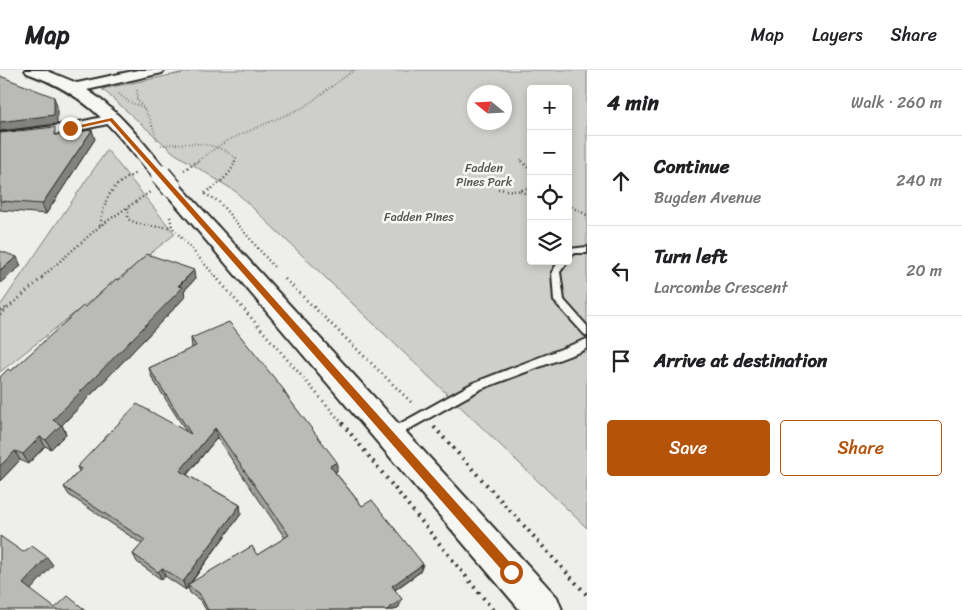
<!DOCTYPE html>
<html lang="en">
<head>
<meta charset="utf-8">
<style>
	:root { --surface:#fff; --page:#f6f6f6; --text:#202124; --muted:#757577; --line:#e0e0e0; --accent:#b45309 }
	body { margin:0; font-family:Sriracha,sans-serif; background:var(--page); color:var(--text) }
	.controls { position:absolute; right:15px; top:15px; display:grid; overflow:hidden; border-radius:5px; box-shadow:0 2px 8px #0003 }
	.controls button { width:45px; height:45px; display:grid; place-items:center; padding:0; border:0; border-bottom:1px solid var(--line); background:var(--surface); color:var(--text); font:25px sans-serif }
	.compass { position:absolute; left:467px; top:15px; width:45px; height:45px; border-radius:50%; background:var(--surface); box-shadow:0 2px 8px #0003; rotate:288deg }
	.stop { position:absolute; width:15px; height:15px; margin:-11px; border:4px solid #b45309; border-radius:50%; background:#fff }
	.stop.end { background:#b45309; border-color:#fff; box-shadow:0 1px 5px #0008 }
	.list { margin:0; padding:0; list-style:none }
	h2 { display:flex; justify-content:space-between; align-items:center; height:65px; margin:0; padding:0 20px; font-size:21px }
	h2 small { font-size:16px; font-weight:400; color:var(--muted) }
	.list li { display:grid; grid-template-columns:32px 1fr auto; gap:15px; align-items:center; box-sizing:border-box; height:90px; padding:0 20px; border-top:1px solid var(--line) }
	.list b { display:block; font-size:19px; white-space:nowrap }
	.list p { margin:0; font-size:16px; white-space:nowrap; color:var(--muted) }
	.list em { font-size:16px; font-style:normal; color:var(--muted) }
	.actions { display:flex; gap:10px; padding:15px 20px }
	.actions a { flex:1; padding:11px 0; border:1px solid var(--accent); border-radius:5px; text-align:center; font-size:18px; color:var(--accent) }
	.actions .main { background:var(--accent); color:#fff }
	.icon { flex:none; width:28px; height:28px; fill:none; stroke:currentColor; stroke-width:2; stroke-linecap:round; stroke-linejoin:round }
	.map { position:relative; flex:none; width:587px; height:540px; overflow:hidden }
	header { display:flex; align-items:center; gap:30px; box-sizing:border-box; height:70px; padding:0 25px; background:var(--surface); border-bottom:1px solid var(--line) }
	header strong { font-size:24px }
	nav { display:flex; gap:28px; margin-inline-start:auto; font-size:18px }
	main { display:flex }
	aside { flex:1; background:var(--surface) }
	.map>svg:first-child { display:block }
	.green { fill:#cececa; stroke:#7c7c7a; fill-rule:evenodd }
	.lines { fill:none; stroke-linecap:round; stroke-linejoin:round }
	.service-casing { stroke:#2b2b2b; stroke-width:4 }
	.minor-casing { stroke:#2b2b2b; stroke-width:4 }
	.tertiary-casing { stroke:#2b2b2b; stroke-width:4 }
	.path-far3 { stroke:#2b2b2b; stroke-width:2; stroke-dasharray:0.5 2.5; stroke-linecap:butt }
	.path-far2 { stroke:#2b2b2b; stroke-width:2.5; stroke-dasharray:1 3; stroke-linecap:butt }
	.path-far1 { stroke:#2b2b2b; stroke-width:3; stroke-dasharray:1 4; stroke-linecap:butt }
	.path { stroke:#2b2b2b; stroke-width:4; stroke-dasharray:2 5; stroke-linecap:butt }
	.service { fill:#f6f6f2; fill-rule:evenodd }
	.minor { fill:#f6f6f2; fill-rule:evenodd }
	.tertiary { fill:#f6f6f2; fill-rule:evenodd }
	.tertiary-bridge-casing { stroke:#2b2b2b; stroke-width:23; stroke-linecap:butt }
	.tertiary-bridge { stroke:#f6f6f2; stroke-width:20 }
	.wall { fill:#a0a09d; stroke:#2b2b2b; fill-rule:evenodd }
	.shaded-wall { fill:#828280; stroke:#2b2b2b }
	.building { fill:#babab7; stroke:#2b2b2b }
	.route { fill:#b45309 }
	.labels { text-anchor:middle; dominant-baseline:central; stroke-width:5; stroke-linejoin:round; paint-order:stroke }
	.far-park-label { font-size:12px; fill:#545453; stroke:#f6f6f2 }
</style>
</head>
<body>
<header>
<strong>Map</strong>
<nav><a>Map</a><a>Layers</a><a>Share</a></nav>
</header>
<main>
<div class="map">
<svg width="587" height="540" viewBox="0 0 587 540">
	<rect width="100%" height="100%" fill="#eeeeea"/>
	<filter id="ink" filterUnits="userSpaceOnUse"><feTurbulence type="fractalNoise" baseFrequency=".02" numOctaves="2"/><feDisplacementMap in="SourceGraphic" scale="10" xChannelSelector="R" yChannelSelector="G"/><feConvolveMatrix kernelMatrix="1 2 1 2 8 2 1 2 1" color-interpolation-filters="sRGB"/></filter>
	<g filter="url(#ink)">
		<path class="green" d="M196,0H587V458L235,121L174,83L102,19ZM531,19H568V191H531ZM474,22H504V52H474Z
			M107,80L175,164L0,302V236Z"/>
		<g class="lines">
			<g class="service-casing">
				<path id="service" d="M587,177V183H575L568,189L569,179Z
					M559,191H568L560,202L564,230L587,256V266L584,264L554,231L552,202Z
					M587,269V278L582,281L481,319L395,367L391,369L387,367L385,364L387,361L473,313Z"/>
			</g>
			<g class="minor-casing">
				<path id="minor" d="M112,45L118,49L117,52L70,62L0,71V63L70,54Z"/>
			</g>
			<g class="tertiary-casing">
				<path id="tertiary" d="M25,0H45L77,13L138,0H164L162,3L87,20C119,40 143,73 167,101L170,105L167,109L161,110L155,109C112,59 92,26 27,3Z
					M172,112L179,114L557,527L562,540H520L165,122L163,118L165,114Z"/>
			</g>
			<path class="path-far3" d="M174,5L194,0
				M137,20V29L142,36
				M119,24L129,32L143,37L151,51L157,70
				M161,75C188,73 214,70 236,88L235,92
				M521,89L522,92
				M196,92L226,71L304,37L354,0"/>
			<path class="path-far2" d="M522,91L531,101
				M184,100L198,91
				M498,119L516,121L531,118
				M520,121L531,126
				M205,123C218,114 231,106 235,91
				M205,124L218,131L274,197
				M568,135L587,145
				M128,138V149C142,157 157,157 172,157
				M170,147L172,157L216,207
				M100,155C106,126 109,117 136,103
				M42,207L100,156L150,122"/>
			<path class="path-far1" d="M215,206L343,354
				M285,209L413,334
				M0,240L7,238
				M0,245L44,206"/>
			<path class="path" d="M342,353L493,540
				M434,357L587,525"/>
			<use href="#service" class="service"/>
			<use href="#minor" class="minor"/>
			<use href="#tertiary" class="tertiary"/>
			<g class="tertiary-bridge-casing">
				<path id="tertiary-bridge" d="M161,105L172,118"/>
			</g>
			<use href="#tertiary-bridge" class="tertiary-bridge"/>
		</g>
		<path class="wall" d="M0,63L57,65L95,69L46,144L0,140Z
			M195,209L184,221L185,227L62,355L66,364L51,379L45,376L28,394L20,390L0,411L11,301L85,237L119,210Z
			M191,268L284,320L285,323L337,401L335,402L362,436L423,494L420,502L395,520L399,537L394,540H206L201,531L190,523L188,517L186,520L165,506L162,510L137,492L133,484L142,474L69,425L64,417L79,401L77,397L186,361L152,308L149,298L192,278ZM217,368L285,468L257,485L191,513L241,444L240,435L187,405Z"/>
		<path class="shaded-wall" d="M54,27L57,36V54L0,61V52Z
			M92,60L95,69L46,144L42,134Z
			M17,187L21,196L0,213V200Z
			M194,200L195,209L184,221L185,227L62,355L66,364L51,379L46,370L53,350Z
			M215,358L217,368L182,410L180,401Z
			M40,367L45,376L28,394L23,384Z
			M15,381L20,390L0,411V396Z
			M337,392V401L330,405V396Z
			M240,435L241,444L188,516L187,515L188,517L186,520L183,512Z
			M47,487L53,495L29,522L23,514Z
			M423,494L420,502L390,523L392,516Z
			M162,498L165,506L162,510L158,502Z
			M402,529L399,537L394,540H387Z"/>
		<path class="building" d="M0,6L54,27V45L0,52Z
			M55,57V65L92,60L42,134L0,131V63Z
			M0,181L17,187L0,200Z
			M147,184L194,200L178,216L183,217L53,350L61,355L46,370L40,367L23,384L15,381L0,396V307L8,299L11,301L83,236L85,237L116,209L119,210Z
			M229,252L284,320L283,321L337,392L330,396L362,436L372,430L423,494L392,516L402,529L387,540H208L199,523L187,515L252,476L257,485L289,465L215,358L180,401L240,435L183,512L162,498L158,502L133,484L145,470L64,417L81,399L77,397L137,334L191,364L149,298L196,276L191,268Z
			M0,466L23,482L32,476L47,487L23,514L55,538L68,526L84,539V540H0Z"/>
	</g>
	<path class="route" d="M112,48L515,498L516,502L515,506L511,508L507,506L110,51L70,60L67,58Z"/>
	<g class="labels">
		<g class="far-park-label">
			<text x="484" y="98">Fadden<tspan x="484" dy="14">Pines Park</tspan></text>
			<text x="419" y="147">Fadden Pines</text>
		</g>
	</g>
</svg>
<div class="controls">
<button>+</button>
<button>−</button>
<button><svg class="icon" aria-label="locate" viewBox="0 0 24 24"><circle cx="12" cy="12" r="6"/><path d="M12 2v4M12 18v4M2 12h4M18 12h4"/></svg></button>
<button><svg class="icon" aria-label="layers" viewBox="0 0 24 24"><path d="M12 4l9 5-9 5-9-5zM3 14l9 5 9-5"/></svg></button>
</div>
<svg class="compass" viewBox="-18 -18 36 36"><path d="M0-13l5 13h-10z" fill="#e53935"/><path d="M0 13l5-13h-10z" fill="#757577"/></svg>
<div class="stop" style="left:511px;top:502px"></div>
<div class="stop end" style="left:70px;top:58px"></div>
</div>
<aside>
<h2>4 min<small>Walk · 260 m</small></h2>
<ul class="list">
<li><svg class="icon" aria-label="ahead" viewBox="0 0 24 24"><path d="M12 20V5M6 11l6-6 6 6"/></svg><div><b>Continue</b><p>Bugden Avenue</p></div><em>240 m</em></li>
<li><svg class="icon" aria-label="left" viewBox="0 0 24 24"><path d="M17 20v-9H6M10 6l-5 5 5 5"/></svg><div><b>Turn left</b><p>Larcombe Crescent</p></div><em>20 m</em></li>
<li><svg class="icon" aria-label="arrive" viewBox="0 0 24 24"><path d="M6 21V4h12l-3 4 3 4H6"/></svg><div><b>Arrive at destination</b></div></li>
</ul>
<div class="actions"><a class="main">Save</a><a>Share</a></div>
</aside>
</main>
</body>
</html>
